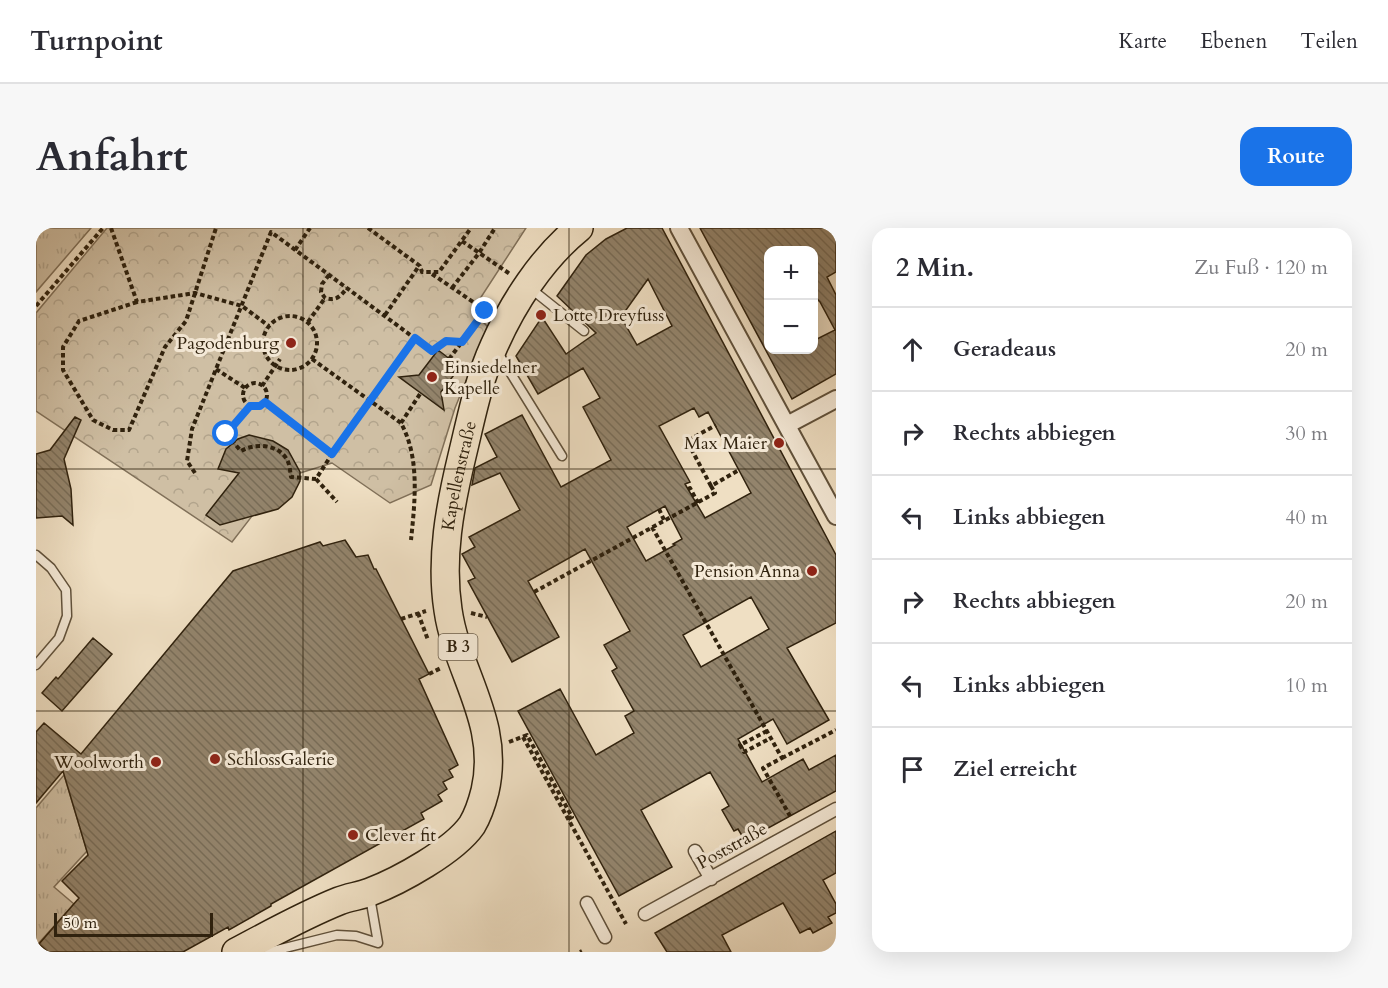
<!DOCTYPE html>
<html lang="de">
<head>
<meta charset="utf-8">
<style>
	:root { --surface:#fff; --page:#f7f7f7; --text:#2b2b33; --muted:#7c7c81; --line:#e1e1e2; --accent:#1a73e8 }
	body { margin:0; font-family:Cardo,serif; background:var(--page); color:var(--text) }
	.controls { position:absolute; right:18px; top:18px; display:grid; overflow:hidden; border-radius:12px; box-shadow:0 6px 24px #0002 }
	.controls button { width:54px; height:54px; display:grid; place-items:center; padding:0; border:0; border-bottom:2px solid var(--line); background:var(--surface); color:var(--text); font:30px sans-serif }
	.scale { position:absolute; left:18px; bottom:15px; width:159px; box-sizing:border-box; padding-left:6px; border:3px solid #30220e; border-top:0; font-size:16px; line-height:21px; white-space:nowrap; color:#30220e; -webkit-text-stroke:4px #f5ead8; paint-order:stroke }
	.stop { position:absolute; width:18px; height:18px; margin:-14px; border:4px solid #1a73e8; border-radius:50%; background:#fff }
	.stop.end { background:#1a73e8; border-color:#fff; box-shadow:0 2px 6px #0008 }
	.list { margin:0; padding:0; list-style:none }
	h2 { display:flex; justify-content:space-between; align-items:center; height:78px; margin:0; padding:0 24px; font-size:26px }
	h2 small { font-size:20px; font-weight:400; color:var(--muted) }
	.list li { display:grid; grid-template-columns:39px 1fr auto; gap:18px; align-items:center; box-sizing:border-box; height:84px; padding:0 24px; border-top:2px solid var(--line) }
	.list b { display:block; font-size:22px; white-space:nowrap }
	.list em { font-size:20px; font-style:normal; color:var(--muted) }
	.icon { flex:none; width:33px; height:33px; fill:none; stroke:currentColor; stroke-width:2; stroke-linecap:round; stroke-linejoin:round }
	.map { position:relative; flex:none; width:800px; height:724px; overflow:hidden; border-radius:18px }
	header { display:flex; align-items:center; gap:36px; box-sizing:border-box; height:84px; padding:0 30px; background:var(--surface); border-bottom:2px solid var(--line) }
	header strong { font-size:28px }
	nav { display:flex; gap:33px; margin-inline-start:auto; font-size:21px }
	.intro { display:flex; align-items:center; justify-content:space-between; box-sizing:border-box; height:144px; padding:0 36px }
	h1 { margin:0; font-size:42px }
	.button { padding:15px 27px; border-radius:18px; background:var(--accent); color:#fff; font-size:21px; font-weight:700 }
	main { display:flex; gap:36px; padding:0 36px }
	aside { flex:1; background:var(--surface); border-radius:18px; box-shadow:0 6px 24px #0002 }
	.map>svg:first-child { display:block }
	.grass { fill:url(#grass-tufts); stroke:#807059; stroke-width:1.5 }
	.park { fill:url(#park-crowns); stroke:#807059; stroke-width:1.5 }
	.building { fill:url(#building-back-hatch); stroke:#30220e; stroke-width:1.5; fill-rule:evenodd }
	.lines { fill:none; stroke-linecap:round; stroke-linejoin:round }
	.service-casing { stroke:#60513b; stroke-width:11 }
	.pedestrian-casing { stroke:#60513b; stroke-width:15 }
	.minor-casing { stroke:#60513b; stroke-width:20 }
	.primary-casing { stroke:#30220e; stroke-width:30 }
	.path { stroke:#30220e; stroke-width:4; stroke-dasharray:4.5 3; stroke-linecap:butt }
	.service { stroke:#f5ead8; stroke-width:8 }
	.pedestrian { stroke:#f5ead8; stroke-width:12 }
	.minor { stroke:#f5ead8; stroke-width:16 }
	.primary { stroke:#efdfc3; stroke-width:27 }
	.route { stroke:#1a73e8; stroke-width:8 }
	.grid { fill:none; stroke:#30220e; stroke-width:1.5; stroke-opacity:0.55 }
	.poi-dot { fill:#8f2418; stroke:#f5ead8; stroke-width:2 }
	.labels { text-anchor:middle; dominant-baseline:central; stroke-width:6; stroke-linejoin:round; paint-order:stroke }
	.shield { fill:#f5ead8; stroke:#6b5e4b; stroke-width:1.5 }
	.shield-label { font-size:16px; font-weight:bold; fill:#30220e }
	.poi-label { font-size:18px; fill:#30220e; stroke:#f5ead8; text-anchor:start }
	.street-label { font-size:18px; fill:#30220e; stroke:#f5ead8 }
</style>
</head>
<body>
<header>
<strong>Turnpoint</strong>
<nav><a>Karte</a><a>Ebenen</a><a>Teilen</a></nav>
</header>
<div class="intro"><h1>Anfahrt</h1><a class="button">Route</a></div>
<main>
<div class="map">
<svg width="800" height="724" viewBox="0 0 800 724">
	<defs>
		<pattern id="grass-tufts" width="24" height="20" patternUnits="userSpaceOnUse" patternTransform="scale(1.5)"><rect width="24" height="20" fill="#cfbfa4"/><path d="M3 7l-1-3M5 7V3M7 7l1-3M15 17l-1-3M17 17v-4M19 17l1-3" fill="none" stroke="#b2a48c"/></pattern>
		<pattern id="park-crowns" width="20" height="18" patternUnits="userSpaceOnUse" patternTransform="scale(1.5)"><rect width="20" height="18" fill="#cfbfa4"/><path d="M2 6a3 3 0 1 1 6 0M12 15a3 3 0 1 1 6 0" fill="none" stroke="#b2a48c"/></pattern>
		<pattern id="building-back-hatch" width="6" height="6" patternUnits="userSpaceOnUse" patternTransform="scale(1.5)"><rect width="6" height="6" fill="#93846c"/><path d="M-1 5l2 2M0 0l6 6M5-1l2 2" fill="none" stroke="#786c57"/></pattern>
	</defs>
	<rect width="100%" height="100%" fill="#efdfc3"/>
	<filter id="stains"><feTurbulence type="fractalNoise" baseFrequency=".00333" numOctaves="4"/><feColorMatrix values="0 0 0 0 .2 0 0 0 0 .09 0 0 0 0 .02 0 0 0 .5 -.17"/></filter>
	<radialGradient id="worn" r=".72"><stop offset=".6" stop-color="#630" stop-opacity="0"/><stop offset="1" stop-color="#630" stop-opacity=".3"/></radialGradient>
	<path class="grass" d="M0,0H55L0,64Z
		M28,547L51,623L18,659L38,676L0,718V580Z"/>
	<path class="park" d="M71,0H490L436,83L452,99L419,180L395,257L354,275L296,235L264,245L223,279L196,314L0,183V85Z"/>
	<path class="building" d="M591,0H626L800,327V395L751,420L793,492L751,516L737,491L702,511L726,554L767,531L773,542L800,527V563L712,611L711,610L708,611L702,601L698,603L686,582L693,578L674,544L605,582L636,639L583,668L482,483L524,461L560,527L598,505L589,488L598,483L576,443L581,440L568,417L594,403L549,321L492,353L523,409L476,434L432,353L439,350L426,326L439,319L433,309L484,282L464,245L436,257L439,240L461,229L449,206L486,187L525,259L575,232L547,179L564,170L547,140L502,166L480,128L506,89L530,126L560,105L521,68L550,27L570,11ZM612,51L636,98L601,117L585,89ZM658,180L663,189L672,184L715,265L669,290L649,256L654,254L623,198ZM629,278L646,311L637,316L639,317L610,333L591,299ZM715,369L733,401L665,439L647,407Z
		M664,0H800V44L791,49L800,67V146L756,171ZM732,22H777V67L784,74L799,102L777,113V122H732Z
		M402,122L424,139L405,164L408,182L363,149L383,147Z
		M39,189L45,192L28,231L35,261L37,297L26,288L0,290V226L14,222Z
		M213,207L237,213L252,222L264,244V253L256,269L242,281L184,297L170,287L203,245L182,241L190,221L202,211Z
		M309,312L320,329L332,327L338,341H340L393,446L383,451L422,537L413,542L417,549L407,554L411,561L402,567L406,573L385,585L388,591L235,676V678L193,702L192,699L147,724H12L3,716L43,670L26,653L52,627L27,543L0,575V504L8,495L45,526L197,343L284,314L287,318Z
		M57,410L76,426L26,483L6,465L20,449L22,451Z
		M800,603V645L787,652L800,676V685L792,689L796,695L777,705L774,700L764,705L747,675L686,707L695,724H631L619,705Z"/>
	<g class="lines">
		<g class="service-casing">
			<path id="service" d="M494,60L548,103
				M461,123L526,228
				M0,327L15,340L30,362L31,388L23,410L0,437
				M233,724L301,707L320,708L342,715L334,669"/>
		</g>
		<g class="pedestrian-casing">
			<path id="pedestrian" d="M659,623L675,651
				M551,675L569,709
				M609,686L800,581"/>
		</g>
		<g class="minor-casing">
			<path id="minor" d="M643,0L800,288
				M751,197L800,171"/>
		</g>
		<g class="primary-casing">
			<g id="primary">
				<path id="s1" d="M200,724C234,706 268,687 303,673C313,669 324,668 334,664C363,653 418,623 436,597C442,587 446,575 449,563C465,494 421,445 412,382C404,330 414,278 426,228C435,191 442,153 458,118C477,75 506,30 543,0"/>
			</g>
		</g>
		<path class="path" d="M75,0L101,74L159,65L206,78L233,98
			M332,0L384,38L386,44H403L435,0
			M426,13L474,46
			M259,22L274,0
			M396,46L449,82
			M293,47L286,56L285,64L289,70C300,73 304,69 311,60
			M416,60L443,25L459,0
			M101,74L43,93L27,119V142L57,192L77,202H93L129,119L150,93L180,0
			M0,78L67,0
			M349,87L383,38
			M227 115a27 27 0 1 1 54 0a27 27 0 1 1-54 0Z
			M272,94L289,70
			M276,131L365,195C384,230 379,273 375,312
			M413,131L442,93
			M180,141L209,160
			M207 167a12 12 0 1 1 24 0a12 12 0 1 1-24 0Z
			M226,158L244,131
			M229,174L296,226
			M214,178L190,206L205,223C218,215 241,216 250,230C254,236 254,243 255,249L280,251L296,226L379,110
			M365,195L384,166
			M159,245L151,233L156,201L235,4L396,123L410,113L426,114
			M280,251L301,274
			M675,258L651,213L680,197
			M652,261L654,260L662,275
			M623,281L628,292
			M616,299L746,530L727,540L754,588
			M498,364L679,265L675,258L703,242
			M382,385L392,412
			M435,385L451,389
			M365,391L390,383
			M393,446L405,440
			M731,503L704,517L708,524L735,510
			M487,509L590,696
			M473,514L491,507L536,589L532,591
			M746,530L800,502
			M544,724L546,723"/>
		<use href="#service" class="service"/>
		<use href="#pedestrian" class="pedestrian"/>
		<use href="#minor" class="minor"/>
		<use href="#primary" class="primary"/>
	</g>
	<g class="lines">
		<path class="route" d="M190,206L214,178H224L229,174L296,226L379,110L396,123L410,113L426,114L449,83"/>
	</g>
	<path class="grid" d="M267,0V724M533,0V724M0,241H800M0,483H800"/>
	<g class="poi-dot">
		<circle cx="505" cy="87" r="6"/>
		<circle cx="255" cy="115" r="6"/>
		<circle cx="396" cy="149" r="6"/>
		<circle cx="743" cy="215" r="6"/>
		<circle cx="776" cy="343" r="6"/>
		<circle cx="179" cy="531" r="6"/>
		<circle cx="120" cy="534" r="6"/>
		<circle cx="317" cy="607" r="6"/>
	</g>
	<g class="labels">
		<rect class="shield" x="402.5" y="406" width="39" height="26" rx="4.5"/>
		<g class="shield-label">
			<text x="422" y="419">B 3</text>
		</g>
		<g class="poi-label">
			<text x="517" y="87">Lotte Dreyfuss</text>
			<text x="243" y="115" text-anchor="end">Pagodenburg</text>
			<text x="408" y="139">Einsiedelner<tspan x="408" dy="21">Kapelle</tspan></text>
			<text x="731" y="215" text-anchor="end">Max Maier</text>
			<text x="764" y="343" text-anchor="end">Pension Anna</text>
			<text x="191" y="531">SchlossGalerie</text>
			<text x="108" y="534" text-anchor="end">Woolworth</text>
			<text x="329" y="607">Clever fit</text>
		</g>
		<g class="street-label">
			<text stroke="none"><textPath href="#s1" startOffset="630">Kapellenstraße</textPath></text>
			<text transform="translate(696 618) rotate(-29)">Poststraße</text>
		</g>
	</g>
	<rect width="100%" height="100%" filter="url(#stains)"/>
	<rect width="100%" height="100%" fill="url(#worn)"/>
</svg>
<div class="controls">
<button>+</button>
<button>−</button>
</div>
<div class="scale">50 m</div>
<div class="stop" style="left:190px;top:206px"></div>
<div class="stop end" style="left:449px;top:83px"></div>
</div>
<aside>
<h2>2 Min.<small>Zu Fuß · 120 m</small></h2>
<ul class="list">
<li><svg class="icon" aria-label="ahead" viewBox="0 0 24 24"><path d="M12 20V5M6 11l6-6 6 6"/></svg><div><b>Geradeaus</b></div><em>20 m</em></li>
<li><svg class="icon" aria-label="right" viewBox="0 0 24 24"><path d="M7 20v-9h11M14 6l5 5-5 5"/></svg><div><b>Rechts abbiegen</b></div><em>30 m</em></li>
<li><svg class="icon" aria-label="left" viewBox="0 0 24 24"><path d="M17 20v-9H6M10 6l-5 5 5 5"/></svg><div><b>Links abbiegen</b></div><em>40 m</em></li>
<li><svg class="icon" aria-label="right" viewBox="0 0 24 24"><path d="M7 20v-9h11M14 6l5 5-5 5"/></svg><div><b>Rechts abbiegen</b></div><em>20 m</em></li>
<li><svg class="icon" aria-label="left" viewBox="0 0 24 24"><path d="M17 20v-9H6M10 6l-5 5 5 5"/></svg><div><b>Links abbiegen</b></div><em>10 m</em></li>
<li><svg class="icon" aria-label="arrive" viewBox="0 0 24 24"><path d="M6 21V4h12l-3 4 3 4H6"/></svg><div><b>Ziel erreicht</b></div></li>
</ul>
</aside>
</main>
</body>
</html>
